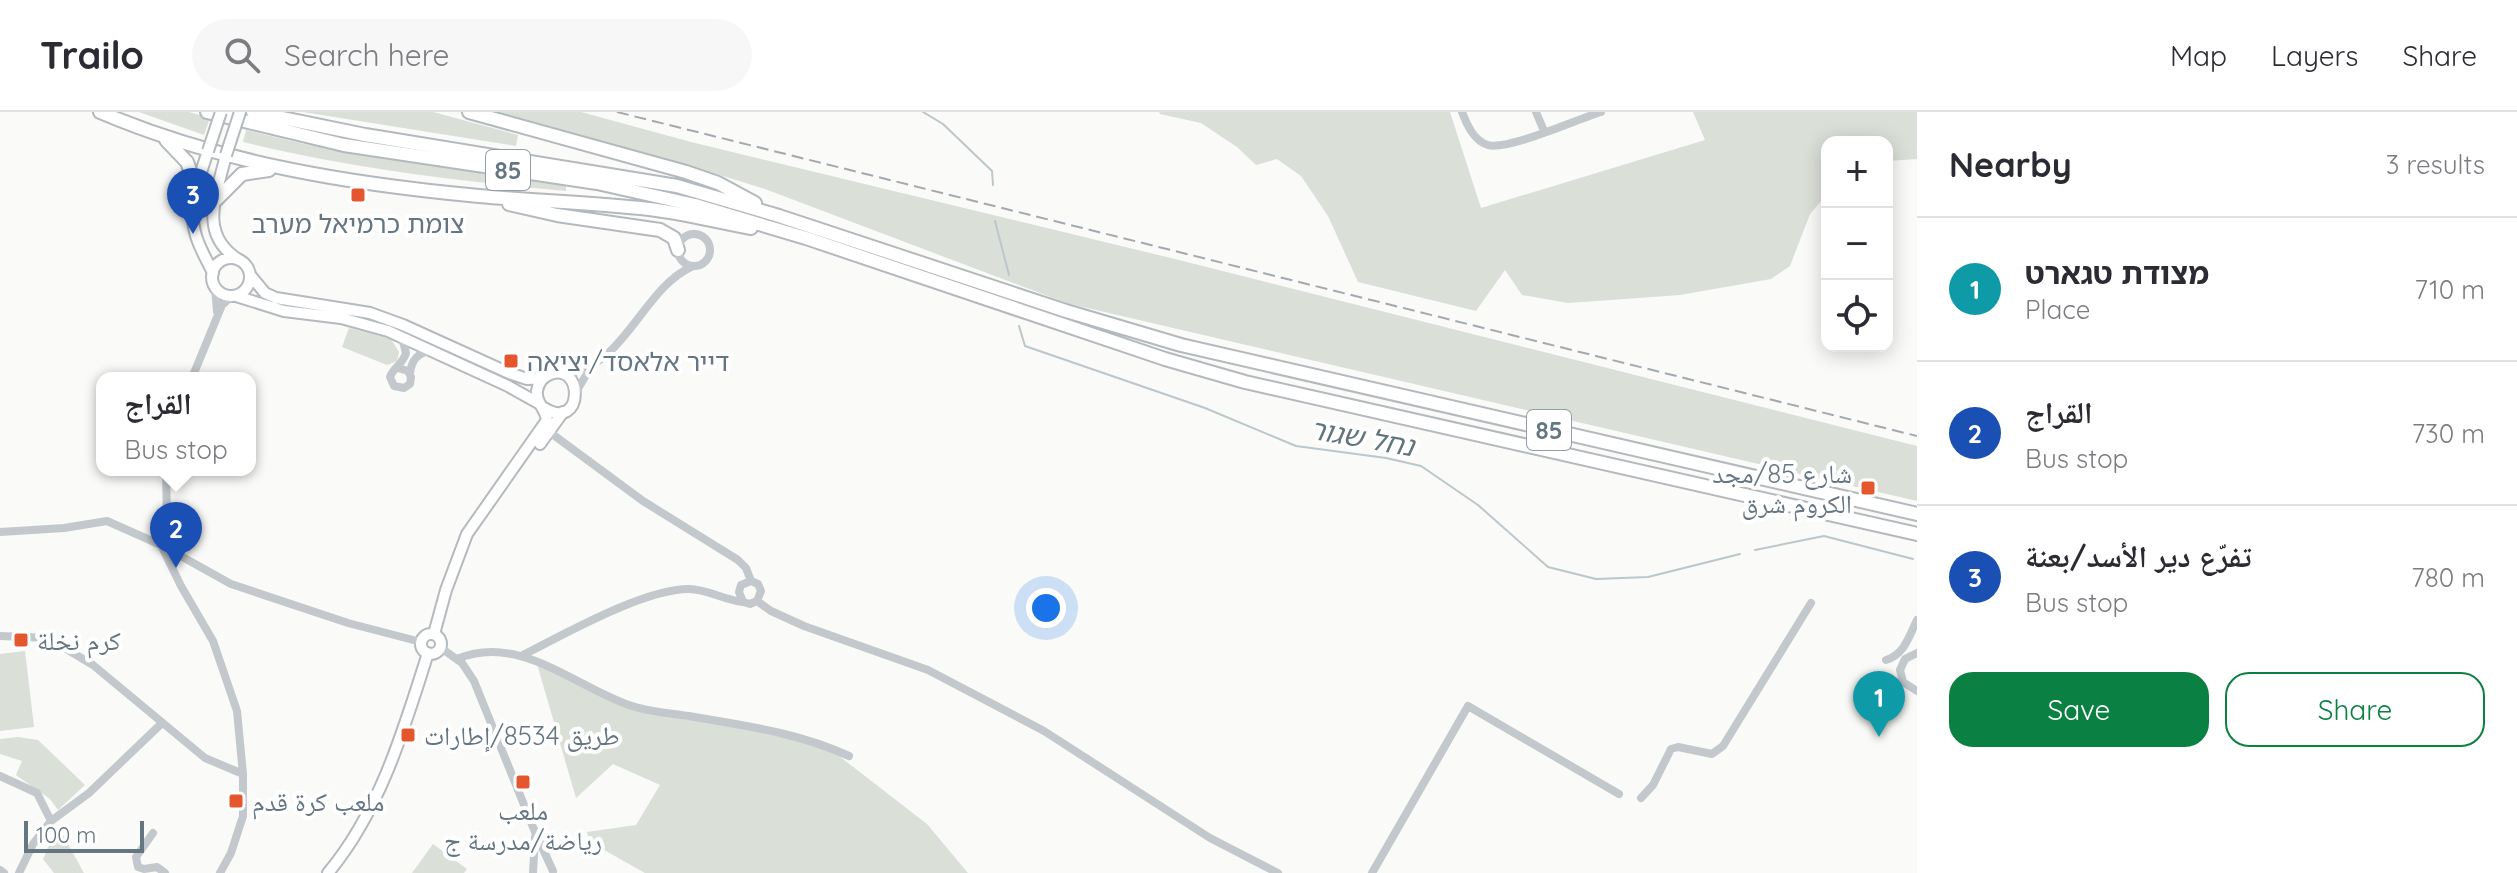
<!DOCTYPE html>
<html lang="en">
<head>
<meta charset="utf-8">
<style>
	:root { --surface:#fff; --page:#f7f7f7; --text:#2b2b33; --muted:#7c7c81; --line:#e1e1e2; --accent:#0b8043 }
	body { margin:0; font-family:Quicksand,"Noto Naskh Arabic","Noto Sans Hebrew",sans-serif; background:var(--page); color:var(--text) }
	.controls { position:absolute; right:24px; top:24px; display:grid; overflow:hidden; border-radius:16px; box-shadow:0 4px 20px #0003 }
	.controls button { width:72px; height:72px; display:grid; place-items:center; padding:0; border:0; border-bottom:2px solid var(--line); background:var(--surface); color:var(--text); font:40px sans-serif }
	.scale { position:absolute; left:24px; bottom:20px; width:120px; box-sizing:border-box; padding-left:8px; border:4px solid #657683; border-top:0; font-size:22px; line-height:28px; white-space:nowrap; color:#657683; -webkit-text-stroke:6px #fff; paint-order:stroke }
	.you { position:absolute; left:1046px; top:496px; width:28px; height:28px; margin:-20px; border:6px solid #fff; border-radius:50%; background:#1a73e8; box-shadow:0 0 0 12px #1a73e833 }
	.badge { display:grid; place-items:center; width:52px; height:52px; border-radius:50%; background:var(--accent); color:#fff; font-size:26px; font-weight:700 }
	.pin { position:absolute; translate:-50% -66px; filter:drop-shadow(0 2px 4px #0008) }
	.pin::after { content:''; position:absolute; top:42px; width:28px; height:24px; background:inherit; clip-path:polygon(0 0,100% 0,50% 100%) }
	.popup { position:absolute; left:96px; top:260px; width:160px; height:104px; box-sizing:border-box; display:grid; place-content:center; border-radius:16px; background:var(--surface); filter:drop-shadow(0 2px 6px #0005); font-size:26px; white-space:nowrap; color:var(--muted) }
	.popup b { font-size:30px; color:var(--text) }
	.popup::after { content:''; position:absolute; left:50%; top:100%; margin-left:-16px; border:16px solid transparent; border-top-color:var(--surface) }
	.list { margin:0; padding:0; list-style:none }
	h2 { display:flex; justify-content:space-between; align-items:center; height:104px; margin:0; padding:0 32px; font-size:34px }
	h2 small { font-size:26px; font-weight:400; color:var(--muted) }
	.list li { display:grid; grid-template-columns:52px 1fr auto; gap:24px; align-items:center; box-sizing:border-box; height:144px; padding:0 32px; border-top:2px solid var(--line) }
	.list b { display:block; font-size:30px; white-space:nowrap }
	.list p { margin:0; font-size:26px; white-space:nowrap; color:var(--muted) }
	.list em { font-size:26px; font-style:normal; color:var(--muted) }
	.actions { display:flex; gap:16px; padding:24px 32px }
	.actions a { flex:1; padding:18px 0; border:2px solid var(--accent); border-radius:24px; text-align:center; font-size:28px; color:var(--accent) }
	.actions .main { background:var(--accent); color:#fff }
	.icon { flex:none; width:44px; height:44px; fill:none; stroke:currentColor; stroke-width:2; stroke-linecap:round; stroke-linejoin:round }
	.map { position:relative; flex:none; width:1917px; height:761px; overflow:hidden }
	header { display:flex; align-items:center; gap:48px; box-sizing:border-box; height:112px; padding:0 40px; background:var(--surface); border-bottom:2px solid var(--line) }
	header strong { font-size:38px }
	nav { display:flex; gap:44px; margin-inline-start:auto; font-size:28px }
	.search { width:560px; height:72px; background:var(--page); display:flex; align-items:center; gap:20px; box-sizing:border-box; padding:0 28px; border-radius:44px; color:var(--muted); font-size:30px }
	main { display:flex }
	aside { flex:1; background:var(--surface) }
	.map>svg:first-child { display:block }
	.green { fill:#dadfd7 }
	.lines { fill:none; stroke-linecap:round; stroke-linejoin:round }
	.stream { stroke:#bbc7cb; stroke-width:2 }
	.major-casing { stroke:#b5babe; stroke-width:14 }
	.highway-casing { stroke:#b4b9bd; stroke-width:16 }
	.minor { stroke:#c3c8cc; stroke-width:8 }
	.major { stroke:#fff; stroke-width:10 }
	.highway { stroke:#fff; stroke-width:12 }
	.rail { stroke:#a2aab0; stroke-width:2; stroke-dasharray:12 6; stroke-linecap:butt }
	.major-bridge-casing { stroke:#b5babe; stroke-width:14; stroke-linecap:butt }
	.major-bridge { stroke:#fff; stroke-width:10 }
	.poi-dot { fill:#e4572e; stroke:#fff; stroke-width:3 }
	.labels { text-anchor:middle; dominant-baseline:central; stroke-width:8; stroke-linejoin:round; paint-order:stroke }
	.shield { fill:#fff; stroke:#939fa8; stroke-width:2 }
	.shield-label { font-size:24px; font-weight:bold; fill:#657683 }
	.poi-label { font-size:26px; fill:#657683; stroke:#fff; text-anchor:start }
	.water-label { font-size:28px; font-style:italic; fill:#60757c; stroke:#fff }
</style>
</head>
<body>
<header>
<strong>Trailo</strong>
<div class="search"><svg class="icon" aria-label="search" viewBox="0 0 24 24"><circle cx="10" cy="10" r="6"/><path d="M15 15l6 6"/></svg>Search here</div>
<nav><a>Map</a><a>Layers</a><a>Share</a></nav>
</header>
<main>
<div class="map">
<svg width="1917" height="761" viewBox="0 0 1917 761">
	<rect width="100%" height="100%" fill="#fafaf8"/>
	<path class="green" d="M139,0H189L210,6L204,23Z
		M303,0H433L518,23L516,34Z
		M496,0H581L691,30L1179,148L1917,334V389L1066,191L765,77C676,48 585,29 496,0Z
		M1159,0H1450L1481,96L1705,28L1693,0H1917V47L1887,49V30H1827V82L1810,102L1790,154L1771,167L1680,183L1568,191L1522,183L1505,158L1476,199L1358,170L1328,104L1301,64L1277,47L1256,53L1237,35L1201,11L1160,2Z
		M246,18L304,32L508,64L566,69V79C458,69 349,56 243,30Z
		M349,216L391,227L399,240L397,249L387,253L342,235Z
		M25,539L34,615L0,619V542Z
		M537,552L644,597L795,625L839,644L927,712L968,761H645L590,730L587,720L636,713L660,673L613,652L576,686Z
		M18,625L38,628L85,673L58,698L50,687L16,663L22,649L0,642V627Z
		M56,716L63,723L84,761H54L43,747Z
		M433,732L467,757L464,761H412Z"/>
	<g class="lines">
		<path class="stream" d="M923,0L943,12L992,59L993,73
			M995,109L1009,163
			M1019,214L1025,234L1205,296L1296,334L1386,346L1421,354L1478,393L1548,455L1596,467L1648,465L1740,442
			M1755,438L1824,424L1913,447"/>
		<g class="major-casing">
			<path id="major" d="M208,39C200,63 188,95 195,120C198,134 207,148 213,161
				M226,43C217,82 197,122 239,148
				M212 165a19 19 0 1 1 38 0a19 19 0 1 1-38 0Z
				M250,163L265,181L276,186L370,201L403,213L509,261L527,267L544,266
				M236,184L284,199L341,206L388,219L508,274L540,292
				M540,332L563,300
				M421 532a10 10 0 1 1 20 0a10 10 0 1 1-20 0Z
				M434,522L446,478L467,422L547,308C546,297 535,290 537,279C538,272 542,266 548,263C584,246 585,321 544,296
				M328,761C380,699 404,617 428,541"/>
		</g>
		<g class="highway-casing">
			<path id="highway" d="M100,0C220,51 349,72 479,84C536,89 593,91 649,97C684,101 717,110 751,116
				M207,0L344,33L597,71L695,93L806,126L1165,247L1245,270L1917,422
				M253,0L365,23L677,74L779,104L1066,199L1181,233L1917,402
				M469,0L686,60L718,71L755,91
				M166,28L187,50L197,77
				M216,88L242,62L269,58
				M509,92L557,103L660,118L674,126L678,138"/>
		</g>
		<path class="minor" d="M1462,0C1467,13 1474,29 1488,33C1507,39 1578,7 1601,0
			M1536,0L1544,19
			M678 138a16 16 0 1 1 32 0a16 16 0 1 1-32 0Z
			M215,174L217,200
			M398,256L408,259L411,265L410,272L404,276L394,274L390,265C393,256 403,252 406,241L402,226
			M410,262C411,248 418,241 431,238
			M563,262C625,257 641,177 693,154
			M192,266L222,193L232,184
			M576,280L592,253
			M544,316L643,389L738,448L746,456L751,469L758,472L761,479L757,489L750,492L743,490L739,480L741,473L751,469
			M166,358L167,407L161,433L231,472L348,511L421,530
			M0,420L64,416L107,409L161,433L181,474L213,529L237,599L243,662V704L231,741L220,761
			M757,489L771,499L804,514L928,558L1044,619L1210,726L1278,761
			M0,524L48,526L93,553L205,646L243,662
			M441,536L462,551L474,569L535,720L553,759
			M1917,541L1905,547L1900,558L1903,570L1917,579
			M521,544C563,523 643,477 689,477C707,477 724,488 743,490
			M457,547C519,521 574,574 629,593C648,600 669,601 689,604C746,614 796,620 849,644
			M1886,548C1905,542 1909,524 1917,508
			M0,664L37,681L51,709
			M1641,686L1653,673L1671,637L1678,635L1712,642L1723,634L1811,491
			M153,721L136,745L138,755L144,757L157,755L165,761
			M0,758L4,761
			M19,761L33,732L51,709L89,681L162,611
			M533,761L535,725
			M1372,761L1468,594L1619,682"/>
		<use href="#major" class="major"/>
		<use href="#highway" class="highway"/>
		<path class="rail" d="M617,0L1917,324"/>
		<g class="major-bridge-casing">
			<path id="major-bridge" d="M208,39L221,0
				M226,43L240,0"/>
		</g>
		<use href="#major-bridge" class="major-bridge"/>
	</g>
	<g class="poi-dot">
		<rect x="350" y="75" width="16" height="16" rx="4"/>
		<rect x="503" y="241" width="16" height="16" rx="4"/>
		<rect x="1860" y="368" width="16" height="16" rx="4"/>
		<rect x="13" y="520" width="16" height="16" rx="4"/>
		<rect x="400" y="615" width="16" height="16" rx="4"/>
		<rect x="515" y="662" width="16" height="16" rx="4"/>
		<rect x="228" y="681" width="16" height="16" rx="4"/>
	</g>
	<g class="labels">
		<g class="shield">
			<rect x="486" y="38" width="44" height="40" rx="6"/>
			<rect x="1527" y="298" width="44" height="40" rx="6"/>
		</g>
		<g class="shield-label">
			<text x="508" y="58">85</text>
			<text x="1549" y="318">85</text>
		</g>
		<g class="poi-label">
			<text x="358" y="111" text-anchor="middle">צומת כרמיאל מערב</text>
			<text x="527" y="249">דייר אלאסד/יציאה</text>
			<text x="1852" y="361" text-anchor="end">شارع 85/مجد<tspan x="1852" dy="30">الكروم شرق</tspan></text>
			<text x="37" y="528">كرم نخلة</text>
			<text x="424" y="623">طريق 8534/إطارات</text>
			<text x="252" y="689">ملعب كرة قدم</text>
			<text x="523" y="698" text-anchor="middle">ملعب<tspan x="523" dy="30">رياضة/مدرسة ج</tspan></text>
		</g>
		<g class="water-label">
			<text transform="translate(1362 325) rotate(10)">נחל שגור</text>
		</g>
	</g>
</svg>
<div class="controls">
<button>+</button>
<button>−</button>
<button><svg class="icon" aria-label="locate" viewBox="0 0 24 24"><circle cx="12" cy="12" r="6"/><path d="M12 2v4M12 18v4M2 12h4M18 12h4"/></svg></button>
</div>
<div class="scale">100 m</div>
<div class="you"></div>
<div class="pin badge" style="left:1879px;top:625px;background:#0f9aa8">1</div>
<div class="pin badge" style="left:176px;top:456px;background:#1a4fb4">2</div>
<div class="popup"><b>القراج</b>Bus stop</div>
<div class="pin badge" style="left:193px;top:122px;background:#1a4fb4">3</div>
</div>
<aside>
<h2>Nearby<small>3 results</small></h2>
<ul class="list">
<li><span class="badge" style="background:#0f9aa8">1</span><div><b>מצודת טגארט</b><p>Place</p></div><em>710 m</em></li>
<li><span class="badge" style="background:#1a4fb4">2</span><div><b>القراج</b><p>Bus stop</p></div><em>730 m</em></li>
<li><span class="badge" style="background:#1a4fb4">3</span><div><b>تفرّع دير الأسد/بعنة</b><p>Bus stop</p></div><em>780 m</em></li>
</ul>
<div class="actions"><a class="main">Save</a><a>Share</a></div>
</aside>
</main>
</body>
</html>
